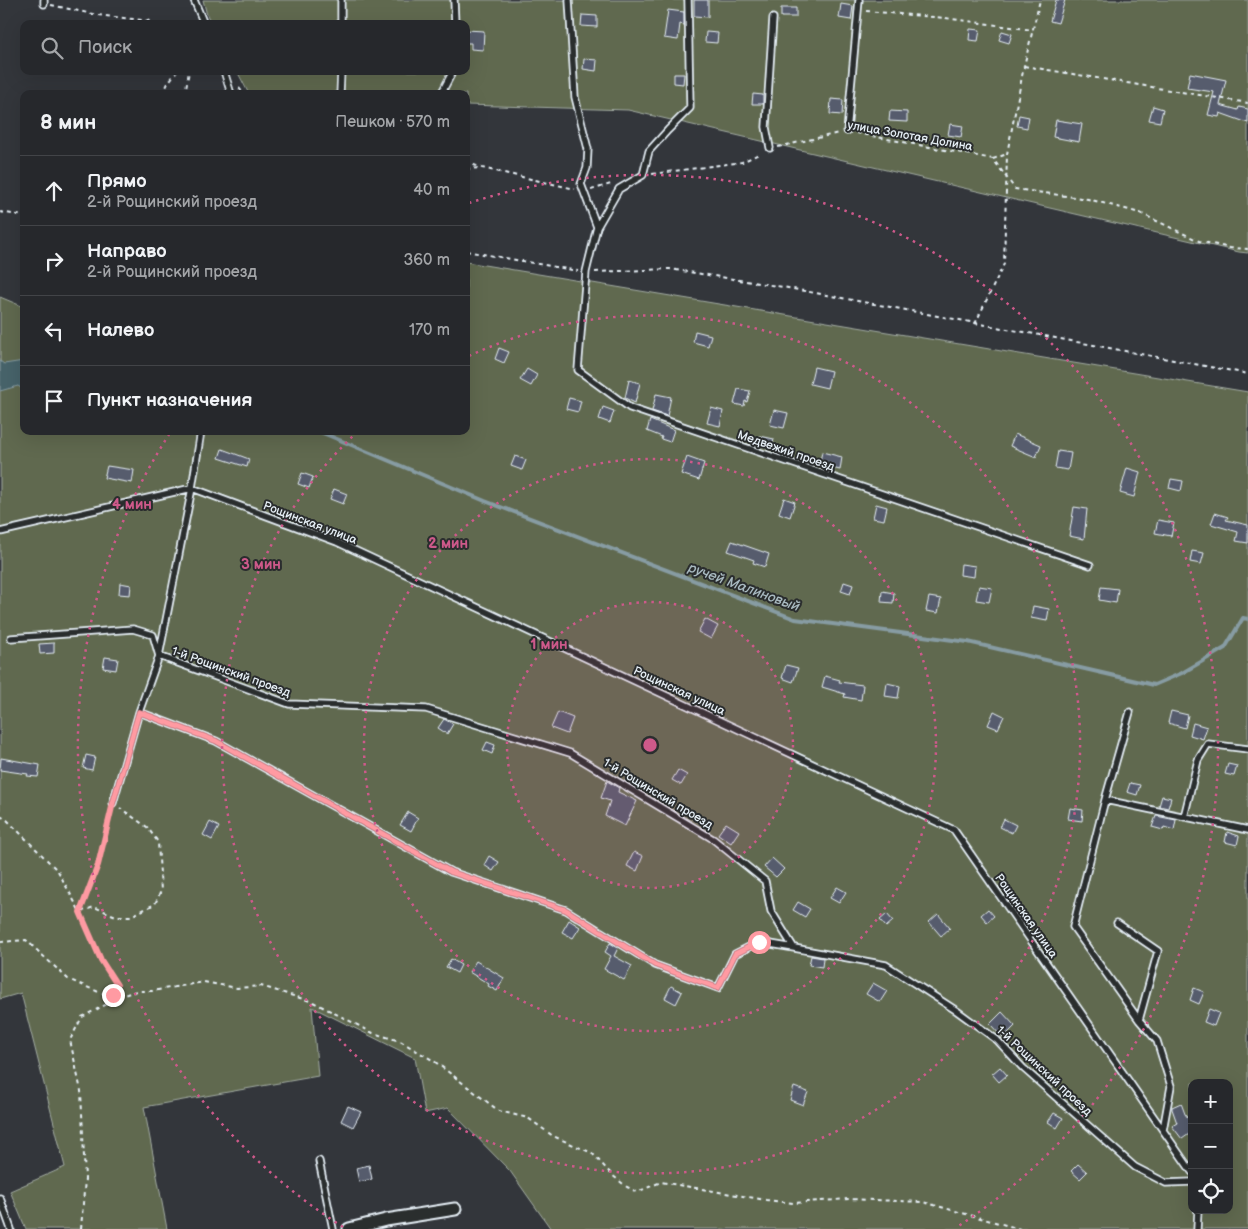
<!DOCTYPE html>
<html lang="ru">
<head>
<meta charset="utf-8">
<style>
	:root { --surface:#26282c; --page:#323438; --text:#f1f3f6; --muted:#a4a6a9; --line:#424448 }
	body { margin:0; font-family:"Balsamiq Sans",sans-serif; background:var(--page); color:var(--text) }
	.controls { position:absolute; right:15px; bottom:15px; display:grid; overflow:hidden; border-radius:10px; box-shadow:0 5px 20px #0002 }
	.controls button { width:45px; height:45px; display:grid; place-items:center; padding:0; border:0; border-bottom:1px solid var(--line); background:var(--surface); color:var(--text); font:25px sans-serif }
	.stop { position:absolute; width:15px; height:15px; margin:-11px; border:4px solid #ff9aa2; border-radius:50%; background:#fff }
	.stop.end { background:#ff9aa2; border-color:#fff; box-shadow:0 1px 5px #0008 }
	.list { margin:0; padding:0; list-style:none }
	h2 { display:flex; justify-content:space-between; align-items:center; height:65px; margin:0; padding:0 20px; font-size:21px }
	h2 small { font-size:16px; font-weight:400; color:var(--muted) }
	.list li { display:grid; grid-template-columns:32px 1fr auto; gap:15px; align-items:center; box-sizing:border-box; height:70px; padding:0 20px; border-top:1px solid var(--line) }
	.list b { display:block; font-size:19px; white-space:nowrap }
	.list p { margin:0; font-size:16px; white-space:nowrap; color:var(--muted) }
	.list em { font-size:16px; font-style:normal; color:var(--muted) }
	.icon { flex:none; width:28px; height:28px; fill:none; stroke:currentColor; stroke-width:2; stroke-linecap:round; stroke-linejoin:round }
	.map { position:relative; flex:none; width:1248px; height:1229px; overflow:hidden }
	.search { position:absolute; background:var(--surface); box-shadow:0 5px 20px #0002; left:20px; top:20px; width:450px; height:55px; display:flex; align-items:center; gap:12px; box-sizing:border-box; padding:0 18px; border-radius:10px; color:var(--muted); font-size:19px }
	.panel { position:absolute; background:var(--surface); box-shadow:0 5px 20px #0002; left:20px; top:90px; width:450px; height:345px; border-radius:10px }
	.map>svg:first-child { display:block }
	.green { fill:#606950; stroke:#a4ada4; fill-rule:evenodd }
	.water { fill:#47646b; stroke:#879ca3 }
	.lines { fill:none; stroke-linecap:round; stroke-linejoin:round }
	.stream { stroke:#879ca3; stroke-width:4 }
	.building { fill:#575b6d; stroke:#e8f1f8 }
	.lane-casing { stroke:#e8f1f8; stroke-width:9 }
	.street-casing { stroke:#e8f1f8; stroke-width:15 }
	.path { stroke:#e8f1f8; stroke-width:2; stroke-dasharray:4 4; stroke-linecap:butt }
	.lane { stroke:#2a2d2e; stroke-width:5.5 }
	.street { stroke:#2a2d2e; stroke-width:11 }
	.route { stroke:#ff9aa2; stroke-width:6 }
	.ring { fill:none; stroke:#cd598a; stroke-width:2.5; stroke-dasharray:2.5 5 }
	.labels { text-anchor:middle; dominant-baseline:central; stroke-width:4; stroke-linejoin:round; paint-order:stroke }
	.street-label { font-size:12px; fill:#e8f1f8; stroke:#2a2d2e }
	.water-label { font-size:14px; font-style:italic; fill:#a8b9c0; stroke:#2a2d2e }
	.centre { fill:#cd598a; stroke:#2a2d2e; stroke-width:2.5 }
	.ring-label { font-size:15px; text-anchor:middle; font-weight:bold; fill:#cd598a; stroke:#2a2d2e; stroke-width:4; stroke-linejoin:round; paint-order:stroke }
</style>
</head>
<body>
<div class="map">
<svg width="1248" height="1229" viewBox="0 0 1248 1229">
	<rect width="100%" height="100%" fill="#33363b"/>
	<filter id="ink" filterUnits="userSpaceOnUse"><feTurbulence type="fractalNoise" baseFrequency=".02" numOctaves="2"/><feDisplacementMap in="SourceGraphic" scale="10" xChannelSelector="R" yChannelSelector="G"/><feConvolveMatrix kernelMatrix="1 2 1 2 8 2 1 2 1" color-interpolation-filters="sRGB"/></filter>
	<g filter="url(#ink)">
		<path class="green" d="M203,0H1248V253L1239,252L628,110L466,105V94H249L237,71H466V24H212L207,15Z
			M466,262L1248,392V1229H551L510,1171L448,1108L425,1113L415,1058L312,1007L318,1076L144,1107L167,1229H26L10,1191L65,1167L21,993L0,999V297L24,307V431H466ZM1192,1083H1229V1210H1192Z"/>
		<path class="water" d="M0,361L4,364L24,361V390L18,386L0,391Z"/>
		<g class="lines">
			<path class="stream" d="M318,431L485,501L795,619L968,642L1154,685L1182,673L1225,648L1243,618L1248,619"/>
		</g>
		<path class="building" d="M694,0H708V17L694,16Z
			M1056,0H1065L1058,23L1050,21Z
			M841,4L853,6L851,20L839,18Z
			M781,8H796V17H781Z
			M668,10L684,12V25L680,24L678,40L664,38Z
			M582,15L597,16V27L581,26Z
			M970,29L980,30L978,41L969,40Z
			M466,30L484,31L483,50L471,49V43H466Z
			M1002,31L1012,34L1009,43L999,40Z
			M706,32L718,33L717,43L705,42Z
			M584,59L597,60L596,71L583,69Z
			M1190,73L1226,80L1220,105L1238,110L1239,107L1248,109V123L1220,113L1219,117L1208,115L1214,92L1187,88Z
			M674,74H684L683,84L674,83Z
			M753,94L763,95V104H752Z
			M831,99L843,100L842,115L830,114Z
			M1153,106L1163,109L1160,122L1149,120Z
			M890,111L907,112V122L889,121Z
			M1019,115L1029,117L1027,128L1017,126Z
			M1056,120L1082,124L1079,142L1053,137Z
			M950,124L963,126L961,137L948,135Z
			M695,331L711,335L708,346L693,342Z
			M499,348L509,352L504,363L495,359Z
			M814,367L831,371L827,388L810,384Z
			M527,369L537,375L531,386L520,380Z
			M629,380L640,383L635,403L625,398Z
			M738,389L750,391L747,402L745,401L744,406L734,404Z
			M656,394L671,397L667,416L652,411Z
			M569,398L581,401L578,412L566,409Z
			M603,407L614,411L610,423L599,419Z
			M711,408L723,411L720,426L707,423Z
			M774,410L788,413L784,428L770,425Z
			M650,420L674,430L670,442L661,439L662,437L647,431Z
			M1015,434L1041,445L1036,457L1010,446Z
			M760,436L774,439L772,448L758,445Z
			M222,449L249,459L247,467L219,458Z
			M1058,451L1071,453L1068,470L1055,468Z
			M822,452L842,457L840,470L819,465Z
			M515,456L526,460L522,470L511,466Z
			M687,457L704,463L699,480L681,474Z
			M107,466L134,470L132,483L104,478Z
			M1127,468L1140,472L1134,497L1120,493Z
			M302,473L313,477L309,488L298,484Z
			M1171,479L1183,481L1181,491L1169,488Z
			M334,489L347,494L343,504L330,499Z
			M784,498L795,502L790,517L779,513Z
			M876,504L887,507L884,520L873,518Z
			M1074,507L1087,509L1084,539L1069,536Z
			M1215,513L1228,517L1226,520L1248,525V543L1236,541L1238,532L1211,524Z
			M1158,520L1174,523L1171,536L1155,533Z
			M732,541L769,554L765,567L753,563L754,560L728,551Z
			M1192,551L1204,553L1201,564L1190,562Z
			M961,564L975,566L974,577L960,575Z
			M844,582L853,585L850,594L841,591Z
			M120,583L131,585L130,595L119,594Z
			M979,586L992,588L989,602L976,600Z
			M1101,587L1118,589L1116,603L1099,600Z
			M882,591L894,593L893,603L881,602Z
			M929,597L941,599L938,613L926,611Z
			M1033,606L1049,609L1047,621L1031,618Z
			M705,619L718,626L711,639L698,632Z
			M54,643V653L40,654L39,644Z
			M105,657L118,659L116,670L103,668Z
			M786,665L798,668L793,682L782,678Z
			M825,676L840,680L839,682L863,685L861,700L844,697L845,694L822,687Z
			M887,683L900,686L898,698L885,696Z
			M994,711L1004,716L998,729L988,725Z
			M1171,711L1188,715L1185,728L1168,723Z
			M558,712L573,718L567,734L551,728Z
			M444,719L453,724L447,734L438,728Z
			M1193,723L1207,727L1203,739L1190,735Z
			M487,742L495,745L492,754L483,750Z
			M86,755L95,757L92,770L83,768Z
			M1,758L40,765L38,777L27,776L28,774L0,770Z
			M1228,764L1237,766L1234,776L1225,774Z
			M678,770L687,775L681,785L672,780Z
			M607,781L619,788L618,792L637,801L625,826L605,816L610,801L601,798Z
			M1130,783L1140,785L1137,795L1127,792Z
			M1162,796L1171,798L1168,808L1159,806Z
			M1070,808L1083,810L1082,821L1068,819Z
			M408,812L418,818L411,831L400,825Z
			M1156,816L1176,820L1174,830L1164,827L1163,830L1152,827Z
			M1004,819L1016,825L1012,833L1000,827Z
			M210,822L219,827L212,840L203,835Z
			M726,823L739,831L731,843L718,834Z
			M1227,832L1239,836L1237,845L1225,842Z
			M634,852L643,856L637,871L627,866Z
			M489,856L499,862L493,871L484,865Z
			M772,858L784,869L776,877L764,867Z
			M837,887L846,892L839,903L830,898Z
			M798,902L810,909L805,917L793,910Z
			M988,909L994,916L987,922L981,915Z
			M887,914L893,921L886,927L880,920Z
			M938,914L950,928L941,936L929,922Z
			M569,920L580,927L573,938L562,932Z
			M610,943L618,948L614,956L632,966L624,980L604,969L611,956L605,952Z
			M811,956L823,958L822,967L809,965Z
			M451,959L461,965L457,973L446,967Z
			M476,961L504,978L497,991L488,986L489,984L469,972Z
			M873,983L887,991L880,1002L866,994Z
			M671,986L682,992L676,1004L665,998Z
			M1194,988L1204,992L1199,1004L1190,1000Z
			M1209,1009L1219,1013L1214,1026L1204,1022Z
			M1002,1012L1015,1026L1003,1038L990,1024Z
			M1000,1067L1007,1075L999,1082L992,1074Z
			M794,1087L808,1092L803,1105L790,1100Z
			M1181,1103L1185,1114L1192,1123V1132L1182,1139L1172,1126L1177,1123L1172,1109V1107Z
			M348,1106L361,1112L353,1127L341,1121Z
			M1054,1113L1063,1118L1057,1128L1048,1122Z
			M1078,1164L1087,1172L1080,1179L1071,1171Z
			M369,1165L372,1179L359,1182L356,1168Z"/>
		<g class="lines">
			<g class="lane-casing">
				<path id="lane" d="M194,0L204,24
					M341,0V24
					M454,0L455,24
					M569,0L575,97L588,149L587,168L581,184L597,227L586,272L578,370L630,408L1090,565
					M44,4V0
					M224,71L231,94
					M340,94L341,71
					M441,94L453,71
					M847,131L859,0
					M770,148L766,127L773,18
					M597,227L619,189L643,175L649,151L668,130L690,108L688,0
					M0,532L192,488L337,542L954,830L1192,1172
					M11,638L133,629L153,635L159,656L289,704L426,709L570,753L713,839L765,881L771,911L794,948L886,965L957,1011L997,1040L1023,1068L1135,1167L1166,1183L1192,1182
					M139,712L216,741L451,872L566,910L655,965L718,988L735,954L759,942L794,948
					M1105,800L1130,712
					M113,803L139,712L159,656L192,488L201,431
					M1184,817L1198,760L1208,744L1248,749
					M1117,923L1158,951L1139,1020
					M1163,1130L1171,1086L1157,1041L1139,1020L1073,927L1105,800L1248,830
					M319,1161L333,1229
					M0,1198L11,1229
					M1197,1229L1198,1210"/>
			</g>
			<g class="street-casing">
				<path id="street" d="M349,1229L386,1220L455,1209"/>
			</g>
			<path class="path" d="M51,5L97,15L151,21L154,24
				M866,11L945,18L1033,30
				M1024,66L1248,103
				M239,88L244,94
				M163,94L168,83L177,71
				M185,94L189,71
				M856,133L993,159L1015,189L1088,199L1140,213L1199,241L1230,248L1248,249
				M778,147L839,133
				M993,159L1007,154
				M466,162L482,168L575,189
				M466,169L481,168
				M652,174L742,162L761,153
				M591,190L611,184
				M0,212L24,216
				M466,251L578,271
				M595,272L670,269L783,287L1248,374
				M975,324L1004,264L1007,154L1024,66L1040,0
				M0,816L7,820L58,871L80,912L94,907L116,916H131L155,904L161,891L158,842L147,827L120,808
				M0,942L26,940L68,979L101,993L120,996L137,991H152L204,982L237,988L261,986L313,1002L373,1033L400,1041L434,1061L499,1111L528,1118L553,1136L592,1153L612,1175L627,1187L637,1192L661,1182L766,1200L793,1203L849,1199L923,1202L1020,1229
				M81,1229L85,1179L81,1091L70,1040L82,1017L109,1003L117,985L101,960L80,912L98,865L111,811"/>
			<use href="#lane" class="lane"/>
			<use href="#street" class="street"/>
		</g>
	</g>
	<g class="lines" filter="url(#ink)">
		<path class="route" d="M113,995L117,985L101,960L80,912L98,865L113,803L139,712L216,741L451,872L566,910L655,965L718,988L735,954L759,942"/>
	</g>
	<circle cx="650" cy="745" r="143" fill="#cd598a" fill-opacity=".12"/>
	<g class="ring">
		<circle cx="650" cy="745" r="143"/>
		<circle cx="650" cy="745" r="286"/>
		<path d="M469 356A429 429 0 1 1 355 434"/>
		<path d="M343 1227A572 572 0 0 1 170 433M469 203A572 572 0 0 1 957 1227"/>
	</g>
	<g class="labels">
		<g class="street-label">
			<text transform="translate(910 136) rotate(10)">улица Золотая Долина</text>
			<text transform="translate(786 451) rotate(19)">Медвежий проезд</text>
			<text transform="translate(310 523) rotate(21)">Рощинская улица</text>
			<text transform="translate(231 672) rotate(20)">1-й Рощинский проезд</text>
			<text transform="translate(679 691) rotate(25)">Рощинская улица</text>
			<text transform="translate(658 794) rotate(31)">1-й Рощинский проезд</text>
			<text transform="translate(1026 916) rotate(55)">Рощинская улица</text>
			<text transform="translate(1044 1071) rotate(43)">1-й Рощинский проезд</text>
		</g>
		<g class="water-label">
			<text transform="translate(744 587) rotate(20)">ручей Малиновый</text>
		</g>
	</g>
	<circle cx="650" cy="745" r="8" class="centre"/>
	<g class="ring-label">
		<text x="132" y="509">4 мин</text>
		<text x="448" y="548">2 мин</text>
		<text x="261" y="569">3 мин</text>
		<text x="549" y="649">1 мин</text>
	</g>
</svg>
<div class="controls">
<button>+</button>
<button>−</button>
<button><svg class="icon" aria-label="locate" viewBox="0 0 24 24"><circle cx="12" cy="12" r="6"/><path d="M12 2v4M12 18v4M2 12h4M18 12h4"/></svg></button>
</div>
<div class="stop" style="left:759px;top:942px"></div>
<div class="stop end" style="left:113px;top:995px"></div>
<div class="search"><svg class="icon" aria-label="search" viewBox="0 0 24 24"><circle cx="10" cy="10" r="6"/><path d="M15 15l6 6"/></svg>Поиск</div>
<section class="panel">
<h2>8 мин<small>Пешком · 570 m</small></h2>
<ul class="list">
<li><svg class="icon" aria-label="ahead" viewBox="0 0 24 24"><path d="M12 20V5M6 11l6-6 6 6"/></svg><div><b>Прямо</b><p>2-й Рощинский проезд</p></div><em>40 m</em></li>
<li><svg class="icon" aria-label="right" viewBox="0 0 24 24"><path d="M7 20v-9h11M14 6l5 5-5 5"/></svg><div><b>Направо</b><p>2-й Рощинский проезд</p></div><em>360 m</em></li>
<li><svg class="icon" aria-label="left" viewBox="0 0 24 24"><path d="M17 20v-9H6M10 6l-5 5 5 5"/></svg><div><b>Налево</b></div><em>170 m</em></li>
<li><svg class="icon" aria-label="arrive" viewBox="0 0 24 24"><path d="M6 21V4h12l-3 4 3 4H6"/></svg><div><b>Пункт назначения</b></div></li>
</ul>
</section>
</div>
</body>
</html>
